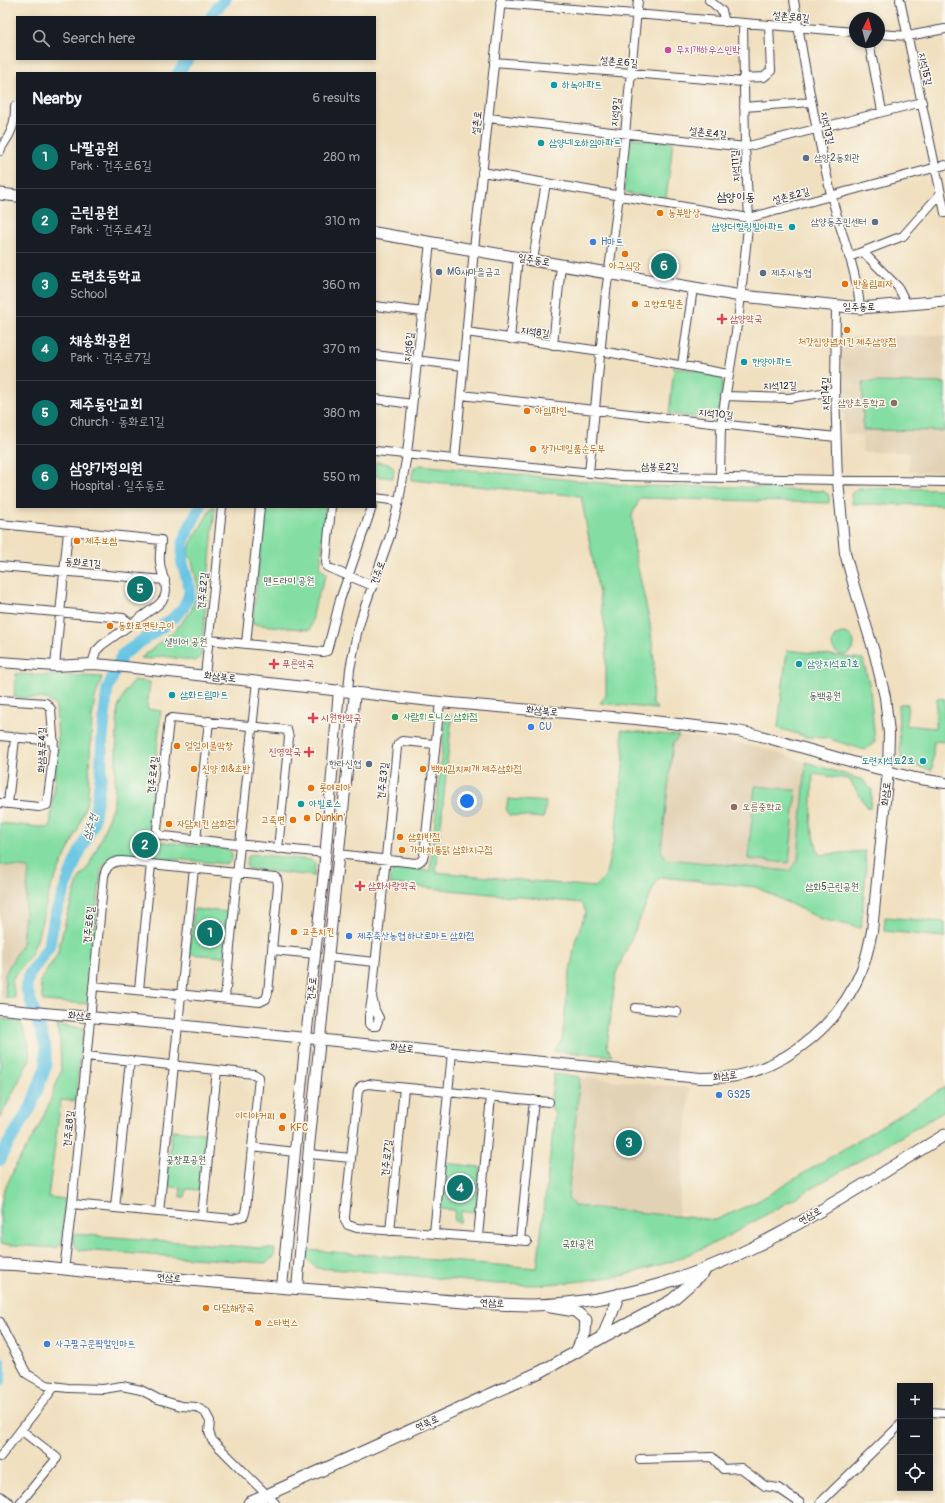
<!DOCTYPE html>
<html lang="en">
<head>
<meta charset="utf-8">
<style>
	:root { --surface:#171b24; --page:#20242c; --text:#f1f3f6; --muted:#9ea1a6; --line:#363941; --accent:#0f766e }
	body { margin:0; font-family:Pangolin,"Poor Story",sans-serif; background:var(--page); color:var(--text) }
	.controls { position:absolute; right:12px; bottom:12px; display:grid; overflow:hidden; border-radius:0px; box-shadow:0 2px 6px #0003 }
	.controls button { width:36px; height:36px; display:grid; place-items:center; padding:0; border:0; border-bottom:1px solid var(--line); background:var(--surface); color:var(--text); font:20px sans-serif }
	.compass { position:absolute; left:849px; top:12px; width:36px; height:36px; border-radius:50%; background:var(--surface); box-shadow:0 2px 6px #0003; rotate:6deg }
	.you { position:absolute; left:467px; top:801px; width:14px; height:14px; margin:-10px; border:3px solid #fff; border-radius:50%; background:#1a73e8; box-shadow:0 0 0 6px #1a73e833 }
	.badge { display:grid; place-items:center; width:26px; height:26px; border-radius:50%; background:var(--accent); color:#fff; font-size:13px; font-weight:700 }
	.pin { position:absolute; translate:-50% -50%; border:2px solid #fff; box-shadow:0 1px 4px #0006 }
	.list { margin:0; padding:0; list-style:none }
	h2 { display:flex; justify-content:space-between; align-items:center; height:52px; margin:0; padding:0 16px; font-size:17px }
	h2 small { font-size:13px; font-weight:400; color:var(--muted) }
	.list li { display:grid; grid-template-columns:26px 1fr auto; gap:12px; align-items:center; box-sizing:border-box; height:64px; padding:0 16px; border-top:1px solid var(--line) }
	.list b { display:block; font-size:15px; white-space:nowrap }
	.list p { margin:0; font-size:13px; white-space:nowrap; color:var(--muted) }
	.list em { font-size:13px; font-style:normal; color:var(--muted) }
	.icon { flex:none; width:22px; height:22px; fill:none; stroke:currentColor; stroke-width:2; stroke-linecap:round; stroke-linejoin:round }
	.map { position:relative; flex:none; width:945px; height:1503px; overflow:hidden }
	.search { position:absolute; background:var(--surface); box-shadow:0 2px 6px #0003; left:16px; top:16px; width:360px; height:44px; display:flex; align-items:center; gap:10px; box-sizing:border-box; padding:0 14px; border-radius:0px; color:var(--muted); font-size:15px }
	.panel { position:absolute; background:var(--surface); box-shadow:0 2px 6px #0003; left:16px; top:72px; width:360px; height:436px; border-radius:0px }
	.map>svg:first-child { display:block }
	.built { fill:#e2d2b5 }
	.green { fill:#84dea3; stroke:#53806f }
	.lines { fill:none; stroke-linecap:round; stroke-linejoin:round }
	.river { stroke:#66c4e4; stroke-width:12 }
	.minor-casing { stroke:#413e4f; stroke-width:10 }
	.tertiary-casing { stroke:#413e4f; stroke-width:12 }
	.secondary-casing { stroke:#413e4f; stroke-width:13 }
	.minor { stroke:#fff; stroke-width:8 }
	.tertiary { stroke:#fff; stroke-width:10 }
	.secondary { stroke:#fff; stroke-width:11 }
	.hotel-dot { fill:#d1479c; stroke:#fbf7ec; stroke-width:1.5 }
	.culture-dot { fill:#0f9aa8; stroke:#fbf7ec; stroke-width:1.5 }
	.service-dot { fill:#5c6f8a; stroke:#fbf7ec; stroke-width:1.5 }
	.food-dot { fill:#e8710a; stroke:#fbf7ec; stroke-width:1.5 }
	.shop-dot { fill:#3f7fe0; stroke:#fbf7ec; stroke-width:1.5 }
	.health-dot { fill:#e0444e; stroke:#fbf7ec; stroke-width:1.5 }
	.education-dot { fill:#8d6e63; stroke:#fbf7ec; stroke-width:1.5 }
	.leisure-dot { fill:#2e9e5b; stroke:#fbf7ec; stroke-width:1.5 }
	.labels { text-anchor:middle; dominant-baseline:central; stroke-width:3; stroke-linejoin:round; paint-order:stroke }
	.street-label { font-size:10px; fill:#22223b; stroke:#fbf7ec }
	.hotel-label { font-size:10px; fill:#b23c85; stroke:#fbf7ec; text-anchor:start }
	.culture-label { font-size:10px; fill:#0d838f; stroke:#fbf7ec; text-anchor:start }
	.service-label { font-size:10px; fill:#4e5e75; stroke:#fbf7ec; text-anchor:start }
	.food-label { font-size:10px; fill:#c56008; stroke:#fbf7ec; text-anchor:start }
	.shop-label { font-size:10px; fill:#366cbe; stroke:#fbf7ec; text-anchor:start }
	.health-label { font-size:10px; fill:#be3a42; stroke:#fbf7ec; text-anchor:start }
	.education-label { font-size:10px; fill:#785e54; stroke:#fbf7ec; text-anchor:end }
	.park-label { font-size:10px; fill:#3f5a5a; stroke:#fbf7ec }
	.leisure-label { font-size:10px; fill:#27864d; stroke:#fbf7ec; text-anchor:start }
	.water-label { font-size:11px; font-style:italic; fill:#3a5b76; stroke:#fbf7ec }
	.quarter-label { font-size:12px; fill:#22223b; stroke:#fbf7ec }
</style>
</head>
<body>
<div class="map">
<svg width="945" height="1503" viewBox="0 0 945 1503">
	<rect width="100%" height="100%" fill="#fbf7ec"/>
	<filter id="ink" filterUnits="userSpaceOnUse"><feTurbulence type="fractalNoise" baseFrequency=".025" numOctaves="2"/><feDisplacementMap in="SourceGraphic" scale="8" xChannelSelector="R" yChannelSelector="G"/><feConvolveMatrix kernelMatrix="1 2 1 2 8 2 1 2 1" color-interpolation-filters="sRGB"/></filter>
	<filter id="wash" filterUnits="userSpaceOnUse"><feTurbulence type="fractalNoise" baseFrequency=".012" numOctaves="4" result="noise"/><feDisplacementMap in="SourceGraphic" scale="16" xChannelSelector="R" yChannelSelector="G"/><feGaussianBlur stdDeviation="0.9" result="paint"/><feColorMatrix in="noise" values="0 0 0 0 0 0 0 0 0 0 0 0 0 0 0 0 0 1.4 0 .05"/><feComposite in="paint" operator="in"/></filter>
	<g filter="url(#wash)">
		<rect width="100%" height="100%" fill="#f0e0c0"/>
		<path class="built" d="M945,335V472H909V452H862V435L844,434L841,337Z
			M679,736L721,740L760,747L806,762L798,860L789,871L667,859L661,851L673,743Z
			M0,865L29,868L22,944L5,974L6,998L0,997Z
			M580,1077L690,1088L678,1217L574,1206L568,1198Z"/>
		<path class="green" d="M632,138L673,142L666,199L627,193L624,189L628,141Z
			M674,367L721,375L723,381L718,416L713,419L669,414Z
			M863,382L945,383V431L863,430Z
			M375,462L390,464L394,469L393,478L375,476Z
			M420,465L633,486L754,487L788,490L823,491L829,495V503L640,498L632,515L635,554L650,624L654,661L652,702L657,709L600,703L606,696V632L581,496L411,480L414,468Z
			M858,488L945,489V505L852,504L851,494Z
			M212,507H215L201,656L196,661L162,656L151,659L141,658L176,629L191,611L199,591L192,561L188,554L191,543Z
			M265,507H326L320,569L327,573L316,601L310,630L252,624Z
			M832 644a11 11 0 1 1 22 0a11 11 0 1 1-22 0Z
			M787,650L863,659L870,688L875,742L865,750L826,738L807,737L778,728Z
			M16,674C45,676 73,675 102,677L95,698L92,717L88,798L78,829L50,889L37,940L30,956L12,979L15,998H6L5,974L22,944L29,868L0,865V823L50,828L58,742L56,707L47,699L14,697Z
			M134,680L150,682L147,709L161,711L148,836L154,841L228,849L232,853V860L228,864L117,854L108,859L101,870L88,1004L43,1001L40,981L57,955L67,915L79,879L89,865L101,839L114,802L118,708L125,692Z
			M937,698L945,699V742L934,741L932,770L901,763L898,707L900,704H908L906,725L935,728Z
			M448,716H452L436,872L595,887L605,878L615,835L624,757L621,730L679,736L673,743L661,851L667,859L789,871L798,860L806,762L863,780L872,790L870,809L865,804L849,779L813,774L811,825L819,855L865,851L866,872L861,928L821,919L756,887L661,877L656,882L616,973L607,1047L613,1056L554,1051L562,1040L568,982L576,938L586,912L581,903L390,884L392,872L397,867L430,871L445,720Z
			M755,786L796,790L789,863L748,859Z
			M508,799L546,802L544,816L543,818L509,815L506,811Z
			M253,854L311,860L315,863L314,876L250,869L246,866L247,857Z
			M194,909L230,912L225,957L189,954Z
			M885,917L945,922V937L884,931Z
			M0,1019L20,1021L28,1042L30,1059L0,1118Z
			M57,1025L83,1028L75,1101L61,1100L48,1197L65,1199L62,1242L57,1248L0,1244V1210L3,1193L16,1165L37,1130L49,1104L61,1071L60,1042Z
			M554,1074L580,1077L568,1198L574,1206L716,1220L760,1200L945,1087V1111L769,1213L721,1240L673,1261L625,1275L583,1281L536,1285L496,1284L387,1273L316,1268L307,1259L308,1250L537,1268L555,1113L550,1106Z
			M172,1130L206,1133L200,1190L186,1189L185,1197H180L181,1188L166,1186Z
			M444,1163L480,1167L476,1212L461,1211L460,1222L454,1221L455,1210L440,1209Z
			M73,1234L275,1249L274,1257L265,1263L79,1250L73,1243Z"/>
		<g class="lines">
			<path class="river" d="M211,17L217,8L225,0
				M178,73L188,59
				M0,1160L8,1144L31,1107L46,1066L45,1045L26,987L29,975L49,946L55,915L75,862L93,824L101,776L102,743L107,690L122,655L171,620L183,608L188,598L190,589L182,562L183,544L186,534L200,507
				M0,1363V1381"/>
		</g>
	</g>
	<g filter="url(#ink)">
		<g class="lines">
			<g class="minor-casing">
				<path id="minor" d="M709,0L722,11L725,22
					M794,0C804,65 816,130 831,194C840,232 857,269 860,308
					M900,0L945,213
					M500,3L855,32
					M879,34L908,36L945,29
					M869,42L882,111
					M494,62L743,82
					M743,78L764,77L771,71L769,25
					M744,107L811,102
					M488,118L745,147L922,102
					M0,151C3,143 8,139 11,131C15,123 15,114 15,106
					M482,172L749,218L945,165
					M863,252L898,287L907,305
					M849,257L903,236L941,193
					M533,260L546,183
					M375,306L423,312
					M836,307L835,391L838,481
					M466,332L601,351L728,374
					M510,339L518,257
					M553,345L561,265
					M375,355L463,366
					M682,365L693,288
					M461,395L836,437
					M725,396L789,398L835,391
					M375,399L412,404
					M375,451L622,476L945,482
					M455,459L474,249L501,0
					M589,473L606,292L619,195L638,0
					M720,478L721,424L739,313L749,218L745,147L743,23
					M375,498L399,501
					M331,507L326,562L327,567L373,586
					M0,524L161,540C161,547 159,555 160,562C161,579 174,591 158,605L102,645L96,651L92,664
					M0,566L165,580
					M0,607L123,618L131,624
					M209,640L323,652L327,651L340,600L372,507
					M246,644L260,507
					M55,666L68,531
					M205,676L222,507
					M348,691L350,669L357,633L363,612L390,536L399,501L407,454L430,242
					M0,700L46,703L51,709L54,749L47,805L39,807L0,803
					M0,736L54,741
					M8,804L15,738
					M196,840L209,721
					M278,849L289,737L287,730L172,718L169,720L157,829L158,834L164,836C218,842 272,848 326,853
					M338,854L415,863C421,862 423,860 424,855L440,702
					M272,950L316,954
					M328,957L375,962
					M139,990L151,864
					M372,997L375,1010L379,1018L376,1026H372L369,1024V1016L372,997L397,747L398,744L402,741L435,744
					M225,998L240,845L257,681
					M635,1008L677,1012
					M86,1056L254,1074L259,1077L246,1208L244,1216L233,1219L72,1204L104,876C106,866 112,861 122,861L275,877L277,879L278,885L268,993L266,999L260,1002L93,986
					M252,1147L295,1152
					M309,1154L351,1158
					M115,1208L130,1060
					M159,1212L194,868
					M202,1216L217,1070
					M390,1231L404,1088
					M434,1233L452,1053
					M478,1237L491,1096
					M520,1240L534,1100
					M527,1241L357,1228L348,1225L345,1221V1216L358,1091L361,1086L368,1084L549,1102
					M64,1270L72,1204
					M0,1322L6,1336L27,1374L46,1385L68,1388L103,1389L122,1386L141,1390L158,1399L181,1406L196,1407L205,1412L210,1421L209,1432L212,1440L275,1503
					M930,1412L945,1413
					M0,1457L55,1386
					M640,1459L712,1457L723,1469L741,1468L765,1486L778,1488L800,1503
					M0,1496L10,1503
					M20,1503L57,1458L21,1430
					M820,1503L900,1425"/>
			</g>
			<g class="tertiary-casing">
				<path id="tertiary" d="M0,662L55,666L92,664L107,665L440,702L636,719L738,731L761,736L867,766L915,778L945,783
					M0,1009L178,1025L700,1078C712,1078 724,1078 736,1076C791,1064 841,1022 862,969C867,957 869,944 872,931L888,771L889,733L885,697L875,655L854,586L845,553L838,481
					M282,1287L304,1057L324,871L339,690
					M297,1289L309,1147L355,692"/>
			</g>
			<g class="secondary-casing">
				<path id="secondary" d="M0,194L17,196
					M375,233L741,296L860,308L945,301
					M0,1264C35,1265 69,1270 104,1273C193,1280 282,1288 370,1294C425,1298 479,1305 534,1305C576,1304 620,1296 661,1284C763,1254 854,1189 945,1135
					M551,1307L575,1311L586,1320L585,1333L576,1352
					M603,1337L672,1300L704,1272
					M249,1503L542,1371L603,1337L619,1294"/>
			</g>
			<use href="#minor" class="minor"/>
			<use href="#tertiary" class="tertiary"/>
			<use href="#secondary" class="secondary"/>
		</g>
	</g>
	<circle class="hotel-dot" cx="668" cy="50" r="4"/>
	<g class="culture-dot">
		<circle cx="554" cy="85" r="4"/>
		<circle cx="541" cy="143" r="4"/>
		<circle cx="792" cy="227" r="4"/>
		<circle cx="744" cy="362" r="4"/>
		<circle cx="799" cy="664" r="4"/>
		<circle cx="172" cy="695" r="4"/>
		<circle cx="923" cy="761" r="4"/>
		<circle cx="301" cy="804" r="4"/>
	</g>
	<g class="service-dot">
		<circle cx="806" cy="158" r="4"/>
		<circle cx="875" cy="222" r="4"/>
		<circle cx="439" cy="272" r="4"/>
		<circle cx="763" cy="273" r="4"/>
		<circle cx="369" cy="764" r="4"/>
	</g>
	<g class="food-dot">
		<circle cx="660" cy="213" r="4"/>
		<circle cx="625" cy="254" r="4"/>
		<circle cx="845" cy="284" r="4"/>
		<circle cx="635" cy="304" r="4"/>
		<circle cx="847" cy="330" r="4"/>
		<circle cx="527" cy="411" r="4"/>
		<circle cx="533" cy="449" r="4"/>
		<circle cx="77" cy="541" r="4"/>
		<circle cx="110" cy="626" r="4"/>
		<circle cx="177" cy="746" r="4"/>
		<circle cx="194" cy="769" r="4"/>
		<circle cx="423" cy="769" r="4"/>
		<circle cx="311" cy="788" r="4"/>
		<circle cx="307" cy="818" r="4"/>
		<circle cx="293" cy="820" r="4"/>
		<circle cx="169" cy="824" r="4"/>
		<circle cx="400" cy="837" r="4"/>
		<circle cx="402" cy="850" r="4"/>
		<circle cx="294" cy="932" r="4"/>
		<circle cx="283" cy="1116" r="4"/>
		<circle cx="282" cy="1128" r="4"/>
		<circle cx="206" cy="1308" r="4"/>
		<circle cx="258" cy="1323" r="4"/>
	</g>
	<g class="shop-dot">
		<circle cx="593" cy="242" r="4"/>
		<circle cx="531" cy="727" r="4"/>
		<circle cx="349" cy="936" r="4"/>
		<circle cx="719" cy="1095" r="4"/>
		<circle cx="47" cy="1344" r="4"/>
	</g>
	<g class="health-dot">
		<path d="M720 313h4v4h4v4h-4v4h-4v-4h-4v-4h4z"/>
		<path d="M272 658h4v4h4v4h-4v4h-4v-4h-4v-4h4z"/>
		<path d="M311 712h4v4h4v4h-4v4h-4v-4h-4v-4h4z"/>
		<path d="M307 746h4v4h4v4h-4v4h-4v-4h-4v-4h4z"/>
		<path d="M358 880h4v4h4v4h-4v4h-4v-4h-4v-4h4z"/>
	</g>
	<g class="education-dot">
		<circle cx="894" cy="403" r="4"/>
		<circle cx="734" cy="807" r="4"/>
	</g>
	<circle class="leisure-dot" cx="395" cy="717" r="4"/>
	<g class="labels">
		<g class="street-label">
			<text transform="translate(791 17) rotate(5)">설촌로8길</text>
			<text transform="translate(619 62) rotate(5)">설촌로6길</text>
			<text transform="translate(925 69) rotate(78)">지석15길</text>
			<text transform="translate(616 112) rotate(-84)">지석9길</text>
			<text transform="translate(477 123) rotate(-84)">설촌로</text>
			<text transform="translate(827 128) rotate(78)">지석13길</text>
			<text transform="translate(708 133) rotate(6)">설촌로4길</text>
			<text transform="translate(736 166) rotate(-93)">지석11길</text>
			<text transform="translate(791 196) rotate(-15)">설촌로2길</text>
			<text transform="translate(534 260) rotate(10)">일주동로</text>
			<text x="859" y="307">일주동로</text>
			<text transform="translate(535 332) rotate(8)">지석8길</text>
			<text transform="translate(409 347) rotate(-84)">지석6길</text>
			<text transform="translate(780 386) rotate(-1)">지석12길</text>
			<text transform="translate(826 394) rotate(-90)">지석14길</text>
			<text transform="translate(716 414) rotate(6)">지석10길</text>
			<text transform="translate(660 467) rotate(1)">삼봉로2길</text>
			<text transform="translate(83 563) rotate(5)">동화로1길</text>
			<text transform="translate(378 573) rotate(-70)">건주로</text>
			<text transform="translate(203 591) rotate(-85)">건주로2길</text>
			<text transform="translate(220 677) rotate(6)">화삼북로</text>
			<text transform="translate(542 711) rotate(5)">화삼북로</text>
			<text transform="translate(42 750) rotate(-89)">화삼북로4길</text>
			<text transform="translate(153 775) rotate(-84)">건주로4길</text>
			<text transform="translate(383 781) rotate(-84)">건주로3길</text>
			<text transform="translate(886 794) rotate(-84)">화삼로</text>
			<text transform="translate(89 925) rotate(-84)">건주로6길</text>
			<text transform="translate(312 989) rotate(-84)">건주로</text>
			<text transform="translate(80 1016) rotate(5)">화삼로</text>
			<text transform="translate(402 1048) rotate(6)">화삼로</text>
			<text transform="translate(725 1076) rotate(-6)">화삼로</text>
			<text transform="translate(69 1129) rotate(-84)">건주로8길</text>
			<text transform="translate(387 1158) rotate(-84)">건주로7길</text>
			<text transform="translate(810 1216) rotate(-30)">연삼로</text>
			<text transform="translate(169 1278) rotate(5)">연삼로</text>
			<text transform="translate(492 1303) rotate(2)">연삼로</text>
			<text transform="translate(427 1423) rotate(-24)">연북로</text>
		</g>
		<g class="hotel-label">
			<text x="676" y="50">무지개하우스민박</text>
		</g>
		<g class="culture-label">
			<text x="562" y="85">하녹아파트</text>
			<text x="549" y="143">삼양네오하임아파트</text>
			<text x="784" y="227" text-anchor="end">삼양더힐링빌아파트</text>
			<text x="752" y="362">한양아파트</text>
			<text x="807" y="664">삼양지석묘1호</text>
			<text x="180" y="695">삼화드림마트</text>
			<text x="915" y="761" text-anchor="end">도련지석묘2호</text>
			<text x="309" y="804">아빌로스</text>
		</g>
		<g class="service-label">
			<text x="814" y="158">삼양2동회관</text>
			<text x="867" y="222" text-anchor="end">삼양동주민센터</text>
			<text x="447" y="272">MG새마을금고</text>
			<text x="771" y="273">제주시농협</text>
			<text x="361" y="764" text-anchor="end">한라신협</text>
		</g>
		<g class="food-label">
			<text x="668" y="213">농부밥상</text>
			<text x="625" y="266" text-anchor="middle">아구식당</text>
			<text x="853" y="284">반올림피자</text>
			<text x="643" y="304">고향모밀촌</text>
			<text x="847" y="342" text-anchor="middle">처갓집양념치킨 제주삼양점</text>
			<text x="535" y="411">아임파인</text>
			<text x="541" y="449">장가네일품순두부</text>
			<text x="85" y="541">제주보쌈</text>
			<text x="118" y="626">동화로연탄구이</text>
			<text x="185" y="746">얼얼이불막창</text>
			<text x="202" y="769">진양 회&amp;초밥</text>
			<text x="431" y="769">백채김치찌개 제주삼화점</text>
			<text x="319" y="788">롯데리아</text>
			<text x="315" y="818">Dunkin'</text>
			<text x="285" y="820" text-anchor="end">고죽면</text>
			<text x="177" y="824">자담치킨 삼화점</text>
			<text x="408" y="837">삼화반점</text>
			<text x="410" y="850">가마치통닭 삼화지구점</text>
			<text x="302" y="932">교촌치킨</text>
			<text x="275" y="1116" text-anchor="end">이디야커피</text>
			<text x="290" y="1128">KFC</text>
			<text x="214" y="1308">다담해장국</text>
			<text x="266" y="1323">스타벅스</text>
		</g>
		<g class="shop-label">
			<text x="601" y="242">H마트</text>
			<text x="539" y="727">CU</text>
			<text x="357" y="936">제주축산농협 하나로마트 삼화점</text>
			<text x="727" y="1095">GS25</text>
			<text x="55" y="1344">사구팔구문짝할인마트</text>
		</g>
		<g class="health-label">
			<text x="730" y="319">삼양약국</text>
			<text x="282" y="664">푸른약국</text>
			<text x="321" y="718">시원한약국</text>
			<text x="301" y="752" text-anchor="end">진영약국</text>
			<text x="368" y="886">삼화사랑약국</text>
		</g>
		<g class="education-label">
			<text x="886" y="403">삼양초등학교</text>
			<text x="742" y="807" text-anchor="start">오름중학교</text>
		</g>
		<g class="park-label">
			<text x="289" y="581">맨드라미 공원</text>
			<text x="186" y="642">샐비어 공원</text>
			<text x="825" y="696">동백공원</text>
			<text x="832" y="887">삼화5근린공원</text>
			<text x="186" y="1160">곶창포공원</text>
			<text x="578" y="1244">국화공원</text>
		</g>
		<g class="leisure-label">
			<text x="403" y="717">사람휘트니스 삼화점</text>
		</g>
		<g class="water-label">
			<text transform="translate(90 827) rotate(-73)">삼수천</text>
		</g>
		<g class="quarter-label">
			<text x="736" y="197">삼양이동</text>
		</g>
	</g>
</svg>
<div class="controls">
<button>+</button>
<button>−</button>
<button><svg class="icon" aria-label="locate" viewBox="0 0 24 24"><circle cx="12" cy="12" r="6"/><path d="M12 2v4M12 18v4M2 12h4M18 12h4"/></svg></button>
</div>
<svg class="compass" viewBox="-18 -18 36 36"><path d="M0-13l5 13h-10z" fill="#e53935"/><path d="M0 13l5-13h-10z" fill="#9ea1a6"/></svg>
<div class="you"></div>
<div class="pin badge" style="left:210px;top:933px">1</div>
<div class="pin badge" style="left:145px;top:845px">2</div>
<div class="pin badge" style="left:629px;top:1143px">3</div>
<div class="pin badge" style="left:460px;top:1188px">4</div>
<div class="pin badge" style="left:140px;top:589px">5</div>
<div class="pin badge" style="left:664px;top:266px">6</div>
<div class="search"><svg class="icon" aria-label="search" viewBox="0 0 24 24"><circle cx="10" cy="10" r="6"/><path d="M15 15l6 6"/></svg>Search here</div>
<section class="panel">
<h2>Nearby<small>6 results</small></h2>
<ul class="list">
<li><span class="badge">1</span><div><b>나팔공원</b><p>Park · 건주로6길</p></div><em>280 m</em></li>
<li><span class="badge">2</span><div><b>근린공원</b><p>Park · 건주로4길</p></div><em>310 m</em></li>
<li><span class="badge">3</span><div><b>도련초등학교</b><p>School</p></div><em>360 m</em></li>
<li><span class="badge">4</span><div><b>채송화공원</b><p>Park · 건주로7길</p></div><em>370 m</em></li>
<li><span class="badge">5</span><div><b>제주동안교회</b><p>Church · 동화로1길</p></div><em>380 m</em></li>
<li><span class="badge">6</span><div><b>삼양가정의원</b><p>Hospital · 일주동로</p></div><em>550 m</em></li>
</ul>
</section>
</div>
</body>
</html>
